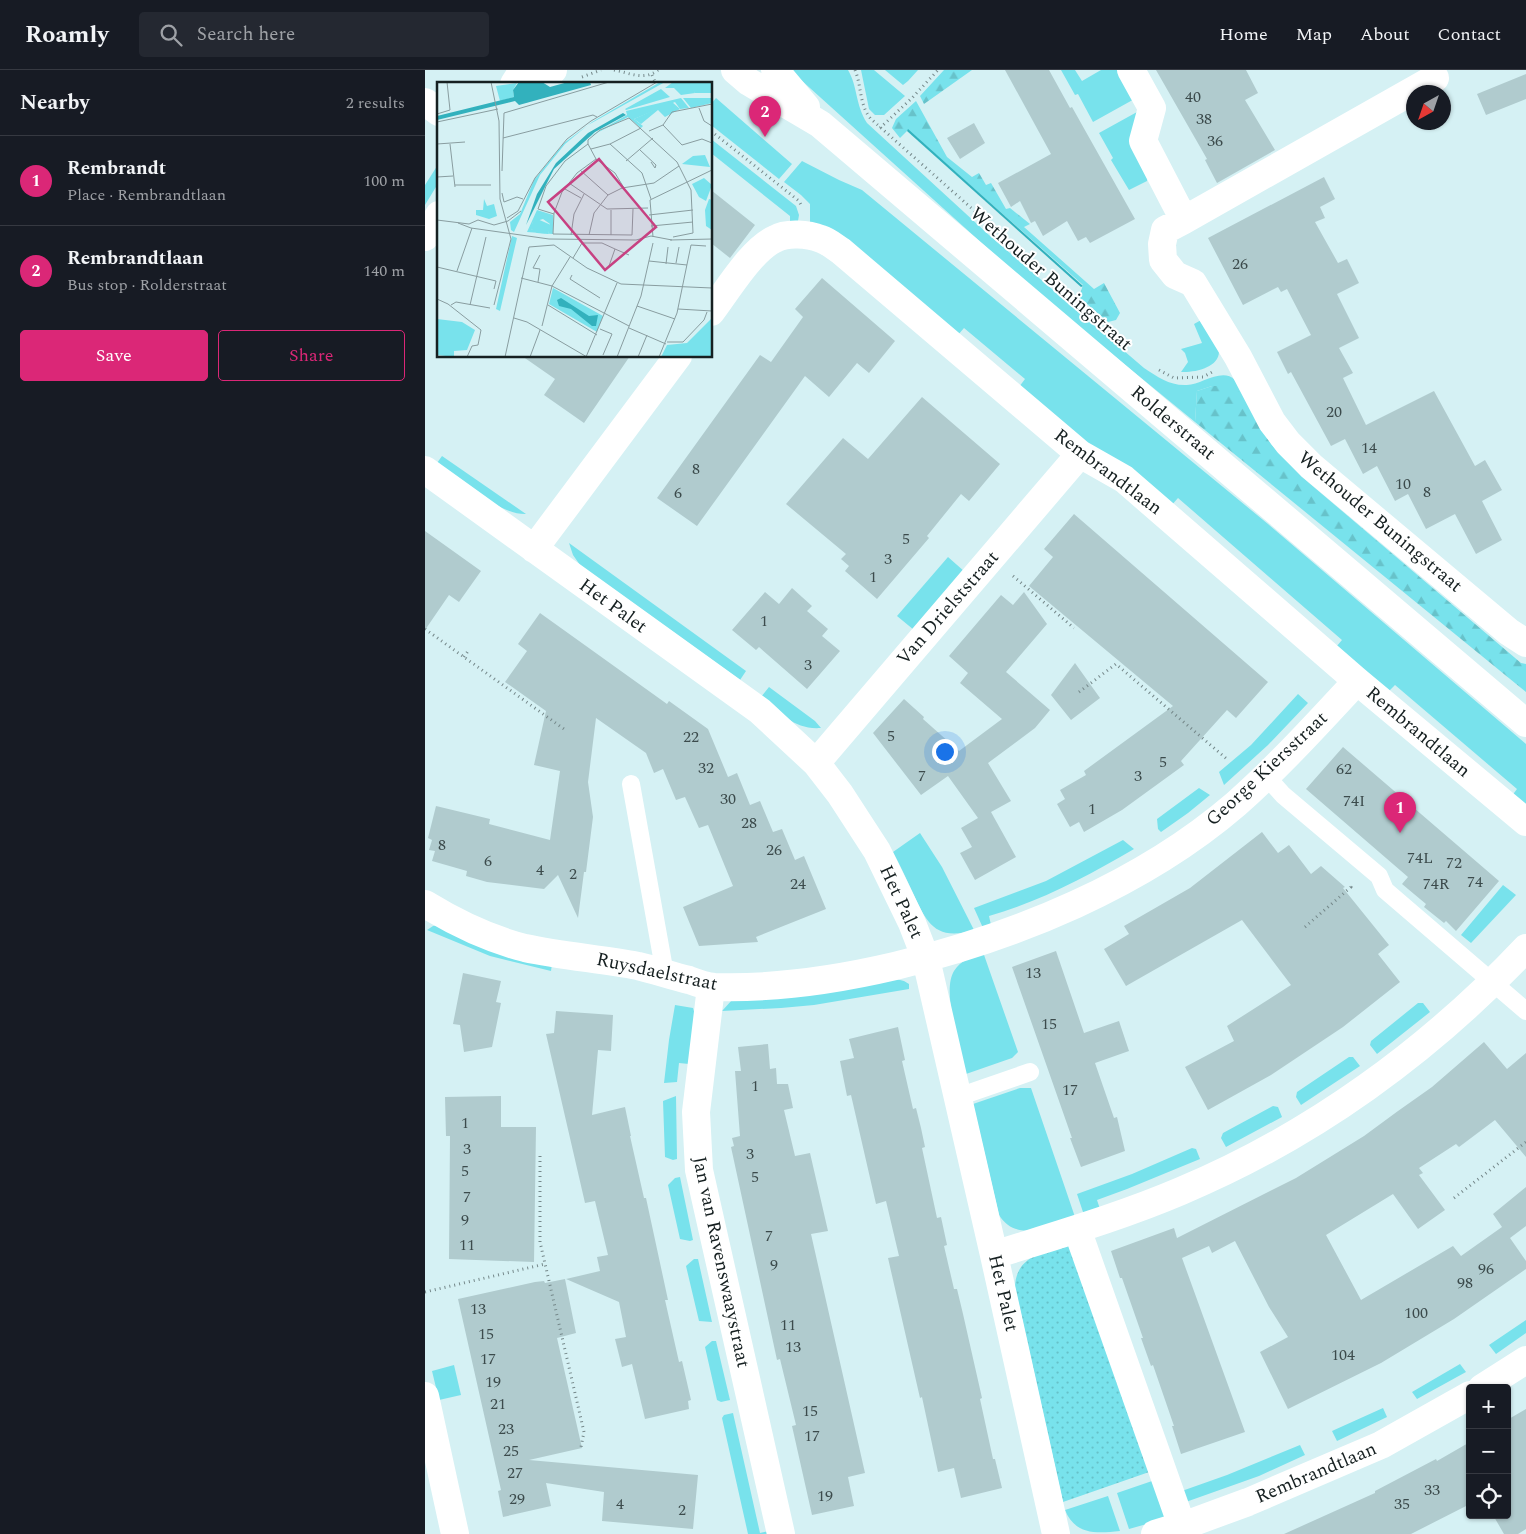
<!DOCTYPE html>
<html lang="en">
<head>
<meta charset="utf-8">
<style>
	:root { --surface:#171b24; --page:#242831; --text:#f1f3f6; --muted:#9ea1a6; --line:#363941; --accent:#db2777 }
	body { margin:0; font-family:Spectral,serif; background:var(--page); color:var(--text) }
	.controls { position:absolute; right:15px; bottom:15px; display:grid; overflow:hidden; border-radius:5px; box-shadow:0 1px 4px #0004 }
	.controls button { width:45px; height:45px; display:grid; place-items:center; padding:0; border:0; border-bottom:1px solid var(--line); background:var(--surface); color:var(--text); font:25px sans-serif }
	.compass { position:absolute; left:981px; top:15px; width:45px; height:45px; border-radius:50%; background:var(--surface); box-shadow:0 1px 4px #0004; rotate:220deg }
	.you { position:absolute; left:519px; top:681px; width:18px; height:18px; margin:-12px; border:4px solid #fff; border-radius:50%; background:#1a73e8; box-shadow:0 0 0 8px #1a73e833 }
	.badge { display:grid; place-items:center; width:32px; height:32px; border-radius:50%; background:var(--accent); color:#fff; font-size:16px; font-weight:700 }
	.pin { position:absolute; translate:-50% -41px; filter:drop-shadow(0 1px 2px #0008) }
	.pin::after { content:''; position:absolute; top:26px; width:18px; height:15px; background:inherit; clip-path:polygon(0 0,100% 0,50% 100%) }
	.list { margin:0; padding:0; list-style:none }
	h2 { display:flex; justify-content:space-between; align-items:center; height:65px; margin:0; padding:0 20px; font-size:21px }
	h2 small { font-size:16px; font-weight:400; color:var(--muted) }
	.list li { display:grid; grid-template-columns:32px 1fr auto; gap:15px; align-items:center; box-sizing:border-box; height:90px; padding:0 20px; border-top:1px solid var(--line) }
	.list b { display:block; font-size:19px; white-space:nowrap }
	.list p { margin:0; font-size:16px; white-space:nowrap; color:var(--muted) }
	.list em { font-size:16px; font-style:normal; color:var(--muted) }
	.actions { display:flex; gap:10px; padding:15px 20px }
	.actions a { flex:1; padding:11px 0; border:1px solid var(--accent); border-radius:5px; text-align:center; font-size:18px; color:var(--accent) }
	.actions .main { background:var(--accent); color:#fff }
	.icon { flex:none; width:28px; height:28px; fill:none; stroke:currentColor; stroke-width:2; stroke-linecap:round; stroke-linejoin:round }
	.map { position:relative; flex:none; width:1101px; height:1464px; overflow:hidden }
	header { display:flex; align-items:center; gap:30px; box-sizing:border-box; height:70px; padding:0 25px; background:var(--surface); border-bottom:1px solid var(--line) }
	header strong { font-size:24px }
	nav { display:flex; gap:28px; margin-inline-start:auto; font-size:18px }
	.search { width:350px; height:45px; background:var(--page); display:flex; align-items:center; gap:12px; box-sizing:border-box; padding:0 18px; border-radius:5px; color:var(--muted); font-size:19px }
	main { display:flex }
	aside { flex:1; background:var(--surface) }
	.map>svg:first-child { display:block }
	.grass { fill:#78e2ec }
	.forest { fill:url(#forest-firs) }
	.park { fill:url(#park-dots) }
	.water { fill:#32b1bd }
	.building { fill:#b0cbce }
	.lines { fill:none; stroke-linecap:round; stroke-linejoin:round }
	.path { stroke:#75888a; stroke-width:3; stroke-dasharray:1 4; stroke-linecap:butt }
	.lane { stroke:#fff; stroke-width:18 }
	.street { stroke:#fff; stroke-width:28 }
	.secondary { stroke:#fff; stroke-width:28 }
	.labels { text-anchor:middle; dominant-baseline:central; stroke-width:4; stroke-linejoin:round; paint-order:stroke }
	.number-label { font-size:16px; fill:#3c4b4c }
	.street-label { font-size:19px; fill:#162021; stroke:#fff }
	.inset-road { fill:none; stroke:#899da0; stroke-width:1 }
	.view { fill:#c74182; fill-opacity:0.15; stroke:#c74182; stroke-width:2.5 }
	.inset-edge { fill:none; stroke:#162021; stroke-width:2.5 }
</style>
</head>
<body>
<header>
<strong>Roamly</strong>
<div class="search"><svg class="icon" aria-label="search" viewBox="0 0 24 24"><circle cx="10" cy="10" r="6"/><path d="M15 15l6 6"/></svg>Search here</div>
<nav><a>Home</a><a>Map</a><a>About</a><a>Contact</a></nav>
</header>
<main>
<aside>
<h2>Nearby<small>2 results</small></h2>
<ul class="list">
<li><span class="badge">1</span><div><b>Rembrandt</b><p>Place · Rembrandtlaan</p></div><em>100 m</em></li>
<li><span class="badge">2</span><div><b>Rembrandtlaan</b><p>Bus stop · Rolderstraat</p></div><em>140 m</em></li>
</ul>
<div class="actions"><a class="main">Save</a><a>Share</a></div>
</aside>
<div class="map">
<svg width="1101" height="1464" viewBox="0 0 1101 1464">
	<defs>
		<pattern id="forest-firs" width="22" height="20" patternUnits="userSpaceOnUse" patternTransform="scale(1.25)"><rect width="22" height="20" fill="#78e2ec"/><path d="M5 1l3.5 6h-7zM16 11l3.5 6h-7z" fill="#67c2ca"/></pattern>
		<pattern id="park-dots" width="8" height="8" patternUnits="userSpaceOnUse" patternTransform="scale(1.25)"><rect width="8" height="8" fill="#78e2ec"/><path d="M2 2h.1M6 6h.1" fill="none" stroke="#67c2ca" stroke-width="1.8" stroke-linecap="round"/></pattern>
	</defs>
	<rect width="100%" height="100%" fill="#d5f1f4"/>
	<path class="grass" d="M365,0H423C433,17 430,34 442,53L564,165L719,298C733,307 745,316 762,315C776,315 797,297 810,310C815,316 819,326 823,333L787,316L772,321L770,352L611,222Z
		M436,0H449L480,26L459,45H450L444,39L443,34Z
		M460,0H493L483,11L478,15Z
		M636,0H650L657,11L676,0H698L713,27L668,52L653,24L650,25Z
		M291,28L367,94L354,109L286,55V34Z
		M712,42L724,103L722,111L704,120L686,90L688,88L674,63Z
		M286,69L371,136L374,145L373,151H365V146L286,83Z
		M377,91L414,110L437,120L843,454L1101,674V740L1086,727L1092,719L970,615L963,622L911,577L917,570L753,428L746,436L666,377L594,317L600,309L539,258L533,265L385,152V134L376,125L359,112Z
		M14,93V112L0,135V115Z
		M778,249C783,257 789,265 792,273C802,296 772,303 756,302L763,292L760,283L756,279L777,273L769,254Z
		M17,386L101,444C74,445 34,409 12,393Z
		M144,473L321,601L315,610L155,495L148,485Z
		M523,487L540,502L489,560L472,546Z
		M344,617L390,651L396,658C369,660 356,643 336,627Z
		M873,624L883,633L843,675L799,715L794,702L826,675Z
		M774,718L785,725L763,743L736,762L733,759L732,749Z
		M495,763L517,797L549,860C510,872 501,852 487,821C481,808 475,795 468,782Z
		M698,770L709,779C663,806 616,831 564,846L566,855L558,858L549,838L621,811Z
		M1078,815L1091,825L1046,873L1036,865Z
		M13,855L127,894L126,901L65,886L2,860L8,856Z
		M558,882L593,982L587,988L541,1004C536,980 516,922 529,901C536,890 547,887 558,882Z
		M467,908L479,911L484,914V919L389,935L356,938L297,941L307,930Z
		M993,933H998L1005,942L952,984L945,975L946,971Z
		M250,935L268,938L270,945L264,994L254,993L252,1012L239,1013L244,970Z
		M924,987H928L935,996L876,1035L871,1027L872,1022Z
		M595,1018H606L650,1147C625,1155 592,1174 574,1145L548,1034Z
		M251,1026L252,1089L248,1090L240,1087L238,1031Z
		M848,1036L853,1037L857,1047L801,1077L796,1068L798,1063Z
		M767,1078L771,1079L775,1089L702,1119L672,1130L675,1139L659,1145L652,1124L707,1104Z
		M255,1107L268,1170L265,1171L255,1169L243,1115L250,1108Z
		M269,1189H273L287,1252L274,1251L261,1196Z
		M1101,1250V1263L1071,1284L1064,1275Z
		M287,1271H291L305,1330L296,1332L292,1330L280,1277Z
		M1035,1294L1041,1302L992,1329L987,1322Z
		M29,1295L36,1325L14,1330L7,1301Z
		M958,1338L962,1347L912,1371L907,1361Z
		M308,1343L335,1463L344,1461V1464H323L297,1348L299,1345Z
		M875,1375L880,1385L834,1406L758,1433L754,1422L802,1405Z
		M730,1410L743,1448L704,1459L692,1423Z
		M683,1426L695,1461C669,1464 650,1464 640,1440Z"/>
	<path class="forest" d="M519,0H547L499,34L495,26Z
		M491,31L522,87L547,107L554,103L561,115L566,113L581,139L585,138L605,154L599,157L669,219L679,213L695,243L691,250L683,252L654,227L658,215L483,60L475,68L467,58L471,49Z
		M787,316H798L815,322L823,333L846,374L877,407L1096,593L1101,594V622L770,352L772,321Z"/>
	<path class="park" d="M648,1172L727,1401L638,1432L590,1217C591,1184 622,1182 648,1172Z"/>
	<path class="water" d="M483,59L658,216L656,217L482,61Z"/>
	<path class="building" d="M580,0H624L645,38L647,37L661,62L710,149L665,173L661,167L653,171L642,151L618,166L610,151L606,153L595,131L586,137L573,113L626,84Z
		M731,0H821L833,23L820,30L850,80L792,113L780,90L782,89Z
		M1101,4V29L1061,45L1052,24Z
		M549,53L560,73L535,89L522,68Z
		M899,107L910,129L895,137L900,148L890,152L913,193L922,189L934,213L912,224L934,268L914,278L928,303L918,308L941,355L1009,321L1050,396L1060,390L1077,420L1057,431L1077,470L1051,484L1030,444L1001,459L983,424L970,431L952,396L938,404L920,369L906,376L866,302L863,304L852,282L886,265L862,219L856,222L853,217L818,235L783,168Z
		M286,120L330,155L305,188L286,173Z
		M397,208L470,271L444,303L432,293L404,327L380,306L272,456L232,428L335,285L346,292L378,247L370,239Z
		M97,286H205L159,353L119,325L130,309Z
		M497,327L575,394L544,431L536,424L502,466L504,468L452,529L420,501L424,496L416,489L421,484L361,434L418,368L443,389Z
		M649,444L843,612L811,648L802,640L756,691L759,695L697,740L659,762L654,752L645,757L632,734L640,729L635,720L661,705L659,701L748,636L604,516L628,487L619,479Z
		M0,461L56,501L34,532L24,525L0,560Z
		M367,518L387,536L382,541L403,559L397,566L415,581L382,619L334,577L331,580L307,560L340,522L354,534Z
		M599,522L622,554L581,602L625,640L610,658L563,693L586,731L566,742L591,787L550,810L535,783L547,777L536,758L553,748L523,706L496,725L448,663L479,629L499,647L498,649L534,681L577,649L535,613L543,603L524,586L576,525L588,535Z
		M115,543L242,634L244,631L283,659L303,707L312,703L325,735L335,731L348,762L357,759L370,790L379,786L401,839L331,867L333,872L274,876L258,837L308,816L283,755L274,758L260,727L251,730L238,699L229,703L221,683L171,648L163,712L168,747L161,802H159L153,848L133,805L119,819L62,812L41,806L42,801L7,791L10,781L4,780L7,770L3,768L11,736L65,749L64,754L125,770L135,701L109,695L121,641L80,612L102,581L93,574Z
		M650,593L675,628L646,650L626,625Z
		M918,677L1074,811L1031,861L1021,851L1019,853L999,837L1001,834L977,814L983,807L881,719Z
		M837,762L853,783L864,775L886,804L896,796L920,817L918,818L964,875L953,884L975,912L918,957L846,1005L783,1040L760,997L809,971L802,956L866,915L817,850L701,916L679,879L704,864L699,856L765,818Z
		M631,881L659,963L694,951L704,981L670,993L689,1048L692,1047L700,1081L656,1097L645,1068H647L587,897Z
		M38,903L76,911L71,932L76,933L67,977L39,982L35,955L28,954Z
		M131,941L188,945L186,981L173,980L167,1045L200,1037L206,1066H205L219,1128H221L243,1230H240L254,1292L257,1291L266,1330L263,1331L264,1339L220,1349L207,1294L197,1297L190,1269L201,1267L194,1232L141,1209L175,1201L172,1187L183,1185L170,1131L160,1133L121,964L129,963Z
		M473,957L480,990L477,991L488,1039L491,1038L496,1058L500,1077L497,1078L512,1148L516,1147L522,1175L519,1176L529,1219H532L538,1244L557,1328L555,1329L568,1389H570L577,1418L536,1428L529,1398L513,1402L497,1327L495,1328L463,1188L474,1186L461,1131L451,1134L426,1025L422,1026L415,991L429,988L424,969Z
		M1059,972L1082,999L1101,983V1087L1070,1050L1034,1077L1031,1074L994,1098L998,1103L994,1105L1020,1140L993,1159L968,1124L901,1165L936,1230L1028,1176L1036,1186L1077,1157L1068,1144L1101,1117V1156L1085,1168L1101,1191V1199L1029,1249L956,1293L863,1339L835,1282L863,1267L844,1237L810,1171L787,1183L784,1176L757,1188L820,1362L756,1384L747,1356H749L728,1295L726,1296L716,1268H718L697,1208H695L686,1181L749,1158L752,1168L871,1108L939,1066L973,1041L1007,1017Z
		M343,974L345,999L351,998L352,1014H363L368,1038L359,1040L370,1086L385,1083L403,1161L386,1164L440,1403L423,1407L429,1436L387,1445L367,1356L371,1355L355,1289L352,1290L306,1077L309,1076L307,1068L315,1066L310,1001H316L313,977Z
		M76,1026V1057H111L109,1192L24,1189L25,1066H21L20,1027Z
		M140,1209L151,1263L132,1268L157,1378L104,1390L273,1405L268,1459L177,1451L179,1422L121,1413L126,1436L78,1447L73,1421L76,1420L33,1229L110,1212L119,1211L120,1213Z
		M1101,1339V1459L1093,1464H1079L1068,1445H1082V1350Z
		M1045,1372V1434L986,1464H859L950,1423V1421L1011,1389L1012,1391Z"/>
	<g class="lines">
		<path class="path" d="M189,0C205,3 219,11 233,0
			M430,0C437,17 434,35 446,49L615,199
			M227,5L231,14
			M157,7L176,0
			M455,58L487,28L513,0
			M286,61L374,131L376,135
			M734,300L749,308L778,307L789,301
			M588,506L649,558
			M0,559L139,659
			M39,587L43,581
			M654,622L691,594L803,690
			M880,857L926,817L924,816
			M115,1086V1172L159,1362L156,1377
			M1029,1128L1101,1072
			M0,1222L120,1194"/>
		<path class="lane" d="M841,706L858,725L954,806L960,820L1101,941
			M206,714L240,904
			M533,1027L605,1002"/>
		<path class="street" d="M706,0L727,38L718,71L759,150L1010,8
			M0,32L14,42
			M759,150L740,160L737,174L738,190L750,205L768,213L813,287L847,352L863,373L886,396L1084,562L1101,573
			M286,242C302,221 327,179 350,169C362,162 383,164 396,169C403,171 410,177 416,181L655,384L699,409L932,611L1101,752
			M0,400L335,641L391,693L415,724L452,781L487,853L501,889L569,1185L631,1464
			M109,479L253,286
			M391,693L655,384
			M0,834C31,853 64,869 100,878C137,886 176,889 213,896C230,900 247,906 264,910C272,913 281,916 289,917C350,919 410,910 470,896C590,867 717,815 811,734C854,696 893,653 932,611
			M286,917L271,1042L274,1100L356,1464
			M652,1159L757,1456
			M569,1185C632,1165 695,1147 756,1121C887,1066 1004,981 1101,878
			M1057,1318L1101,1290
			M0,1326L30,1464
			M730,1464L766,1453L823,1432L956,1375L1045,1325"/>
		<path class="secondary" d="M310,0L324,12L395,54L1101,653
			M350,0L381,37
			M89,14L98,0
			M113,14L128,0
			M0,167L14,145"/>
	</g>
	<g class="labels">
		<g class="number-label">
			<text x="768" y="27">40</text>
			<text x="779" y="49">38</text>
			<text x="790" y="71">36</text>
			<text x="815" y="194">26</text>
			<text x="909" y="342">20</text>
			<text x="944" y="378">14</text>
			<text x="271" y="399">8</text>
			<text x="978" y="414">10</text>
			<text x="1002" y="422">8</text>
			<text x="253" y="423">6</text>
			<text x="481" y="469">5</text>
			<text x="463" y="489">3</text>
			<text x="448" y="507">1</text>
			<text x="339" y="551">1</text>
			<text x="383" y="595">3</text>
			<text x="466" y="666">5</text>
			<text x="266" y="667">22</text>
			<text x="738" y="692">5</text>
			<text x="281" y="698">32</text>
			<text x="919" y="699">62</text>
			<text x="497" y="706">7</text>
			<text x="713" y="706">3</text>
			<text x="303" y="729">30</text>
			<text x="929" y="731">74I</text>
			<text x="667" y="739">1</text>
			<text x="324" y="753">28</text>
			<text x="17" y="775">8</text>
			<text x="349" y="780">26</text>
			<text x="995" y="788">74L</text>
			<text x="63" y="791">6</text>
			<text x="1029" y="793">72</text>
			<text x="115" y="800">4</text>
			<text x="148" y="804">2</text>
			<text x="1050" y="812">74</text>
			<text x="373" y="814">24</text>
			<text x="1011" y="814">74R</text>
			<text x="608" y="903">13</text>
			<text x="624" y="954">15</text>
			<text x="330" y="1016">1</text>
			<text x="645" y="1020">17</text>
			<text x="40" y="1053">1</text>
			<text x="42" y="1079">3</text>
			<text x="325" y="1084">3</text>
			<text x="40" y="1101">5</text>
			<text x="330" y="1107">5</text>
			<text x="42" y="1127">7</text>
			<text x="40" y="1150">9</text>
			<text x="344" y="1166">7</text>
			<text x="42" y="1175">11</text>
			<text x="349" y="1195">9</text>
			<text x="1061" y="1199">96</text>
			<text x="1040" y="1213">98</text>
			<text x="53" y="1239">13</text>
			<text x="991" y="1243">100</text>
			<text x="363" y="1255">11</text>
			<text x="61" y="1264">15</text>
			<text x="368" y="1277">13</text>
			<text x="918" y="1285">104</text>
			<text x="63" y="1289">17</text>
			<text x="68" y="1312">19</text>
			<text x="73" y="1334">21</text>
			<text x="385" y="1341">15</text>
			<text x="81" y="1359">23</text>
			<text x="387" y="1366">17</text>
			<text x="86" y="1381">25</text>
			<text x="90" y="1403">27</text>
			<text x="1007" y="1420">33</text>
			<text x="400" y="1426">19</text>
			<text x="92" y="1429">29</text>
			<text x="195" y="1434">4</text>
			<text x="977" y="1434">35</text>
			<text x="257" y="1440">2</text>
		</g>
		<g class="street-label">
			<text transform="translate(626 209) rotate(41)">Wethouder Buningstraat</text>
			<text transform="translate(748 353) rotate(40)">Rolderstraat</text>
			<text transform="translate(683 402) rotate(37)">Rembrandtlaan</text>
			<text transform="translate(955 452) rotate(40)">Wethouder Buningstraat</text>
			<text transform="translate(188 536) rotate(36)">Het Palet</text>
			<text transform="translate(523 538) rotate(-49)">Van Drielststraat</text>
			<text transform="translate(993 662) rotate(40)">Rembrandtlaan</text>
			<text transform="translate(842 699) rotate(-43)">George Kiersstraat</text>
			<text transform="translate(476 832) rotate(65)">Het Palet</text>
			<text transform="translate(232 902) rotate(12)">Ruysdaelstraat</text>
			<text transform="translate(296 1192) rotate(78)">Jan van Ravenswaaystraat</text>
			<text transform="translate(578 1223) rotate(77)">Het Palet</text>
			<text transform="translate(891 1403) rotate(-23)">Rembrandtlaan</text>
		</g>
	</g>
	<g transform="translate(12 12)">
		<rect width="275" height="275" fill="#d5f1f4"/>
		<path d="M223,0H228L151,43L128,62L103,93L77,150L74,148L73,140L83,132L97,98L127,61L155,40ZM80,1L76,8L77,15L63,19L59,4ZM224,7L233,15L189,28L188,27ZM244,16L252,26L243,27L238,20L197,37L206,44L204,46L191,35L150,56L190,33L189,29ZM246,16H275V21L254,26ZM47,117L50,124L57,122L60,134L52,137L39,133V128H46ZM100,128L116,133V152L90,150ZM106,137L113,142L111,152L94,147L96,140ZM75,154L80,156L63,229L59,227Z" fill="#78e2ec" fill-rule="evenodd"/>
		<path d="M236,0H253L258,11L244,13L237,6H228ZM235,20L243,27L228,35L221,28L204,42L197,37ZM268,73L273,85L245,82L256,74ZM267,96L275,103L269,119L262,115L255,102ZM272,117L275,118V148L269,144L268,128ZM98,136L114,143L111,152L100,151L93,146Z" fill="#78e2ec"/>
		<path d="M275,0V11H258L251,1ZM116,206L166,234L160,250L112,222ZM275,236V275H224L230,263L250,261ZM0,237L25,240L38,248L30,268L17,269V275L0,273Z" fill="#78e2ec"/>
		<path d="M82,0H105L113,5L131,0H153L154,3L82,23L78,19L0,38V34L77,15L76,8ZM186,31L189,33L158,50L117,87L89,143L100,112L119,81L151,51ZM124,216L152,234L161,233L159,244H155L134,227L122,224L120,218Z" fill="#32b1bd"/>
		<path class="inset-road" d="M54,0L62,39L63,117L74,157L57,223M275,22L235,30L226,43L245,63L265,57L275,61M262,26L267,39L275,44M0,32L13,28L10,0M0,40L61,27M212,49L226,43M66,56L156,33L160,35M0,62L28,60M13,62L18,105M151,62V58L163,48L192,36L240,80L254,108L256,151L236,155M151,62L159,77L178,91L187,106M173,62L205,91L214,117M154,67L173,62L204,46M203,68L219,83L218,86L214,80M159,77L140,91L125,110L117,131L116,152L195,153L196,127M189,79L216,56M143,88L171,113M65,89L67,31L172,0M0,95L16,94M132,101L170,127L211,126M18,103H54M128,107L144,116M65,111L67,120L80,115L86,117M117,132L101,127L109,104L128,79L151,62M212,133L256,128M70,136L81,129L98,96L130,57L154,39L220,0M0,138L32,142L41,138L57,143L71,139M71,139L84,129M21,141L34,146L112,157L199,158L214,154L235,158M214,144L256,140M134,153L137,132L147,112M152,153L157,131L171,113L185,106L217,101L242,84M174,153V128M216,155L213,118L275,88M233,158L275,157M136,176L145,161H165L178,167M212,179L250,183M239,181L242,165M229,182L231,165M172,184L178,167L192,173M0,185L59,199L57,207M20,189L35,146M135,193L133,197L163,216M84,196L115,204L192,244M101,200L103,187L96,186L103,173M0,217L11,222L44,248L41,263M14,223L19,220L53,226M33,223L49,155M111,223L160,253M200,224L238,237M241,227L275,229M77,236L90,240L150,275M105,244L115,204L133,175M192,246L229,262M163,247L175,252L166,273M230,260H246L267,238L270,230M30,275L35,264L41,263M68,275L92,165L117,163L150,186L184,202L275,206M93,275L103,248M149,275L180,201M180,275L204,214L216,161M201,275L210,253M222,275L240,231L254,163L269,164"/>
		<path class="view" d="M162,77L219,145L168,188L111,120Z"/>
		<rect width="275" height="275" class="inset-edge"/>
	</g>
</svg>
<div class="controls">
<button>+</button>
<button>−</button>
<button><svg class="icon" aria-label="locate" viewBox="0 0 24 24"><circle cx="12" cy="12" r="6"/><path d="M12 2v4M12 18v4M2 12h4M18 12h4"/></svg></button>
</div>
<svg class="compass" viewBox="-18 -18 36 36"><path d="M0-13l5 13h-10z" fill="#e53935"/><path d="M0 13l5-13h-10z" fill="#9ea1a6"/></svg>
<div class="you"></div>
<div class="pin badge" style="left:975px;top:763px">1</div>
<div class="pin badge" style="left:340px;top:67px">2</div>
</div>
</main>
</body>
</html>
